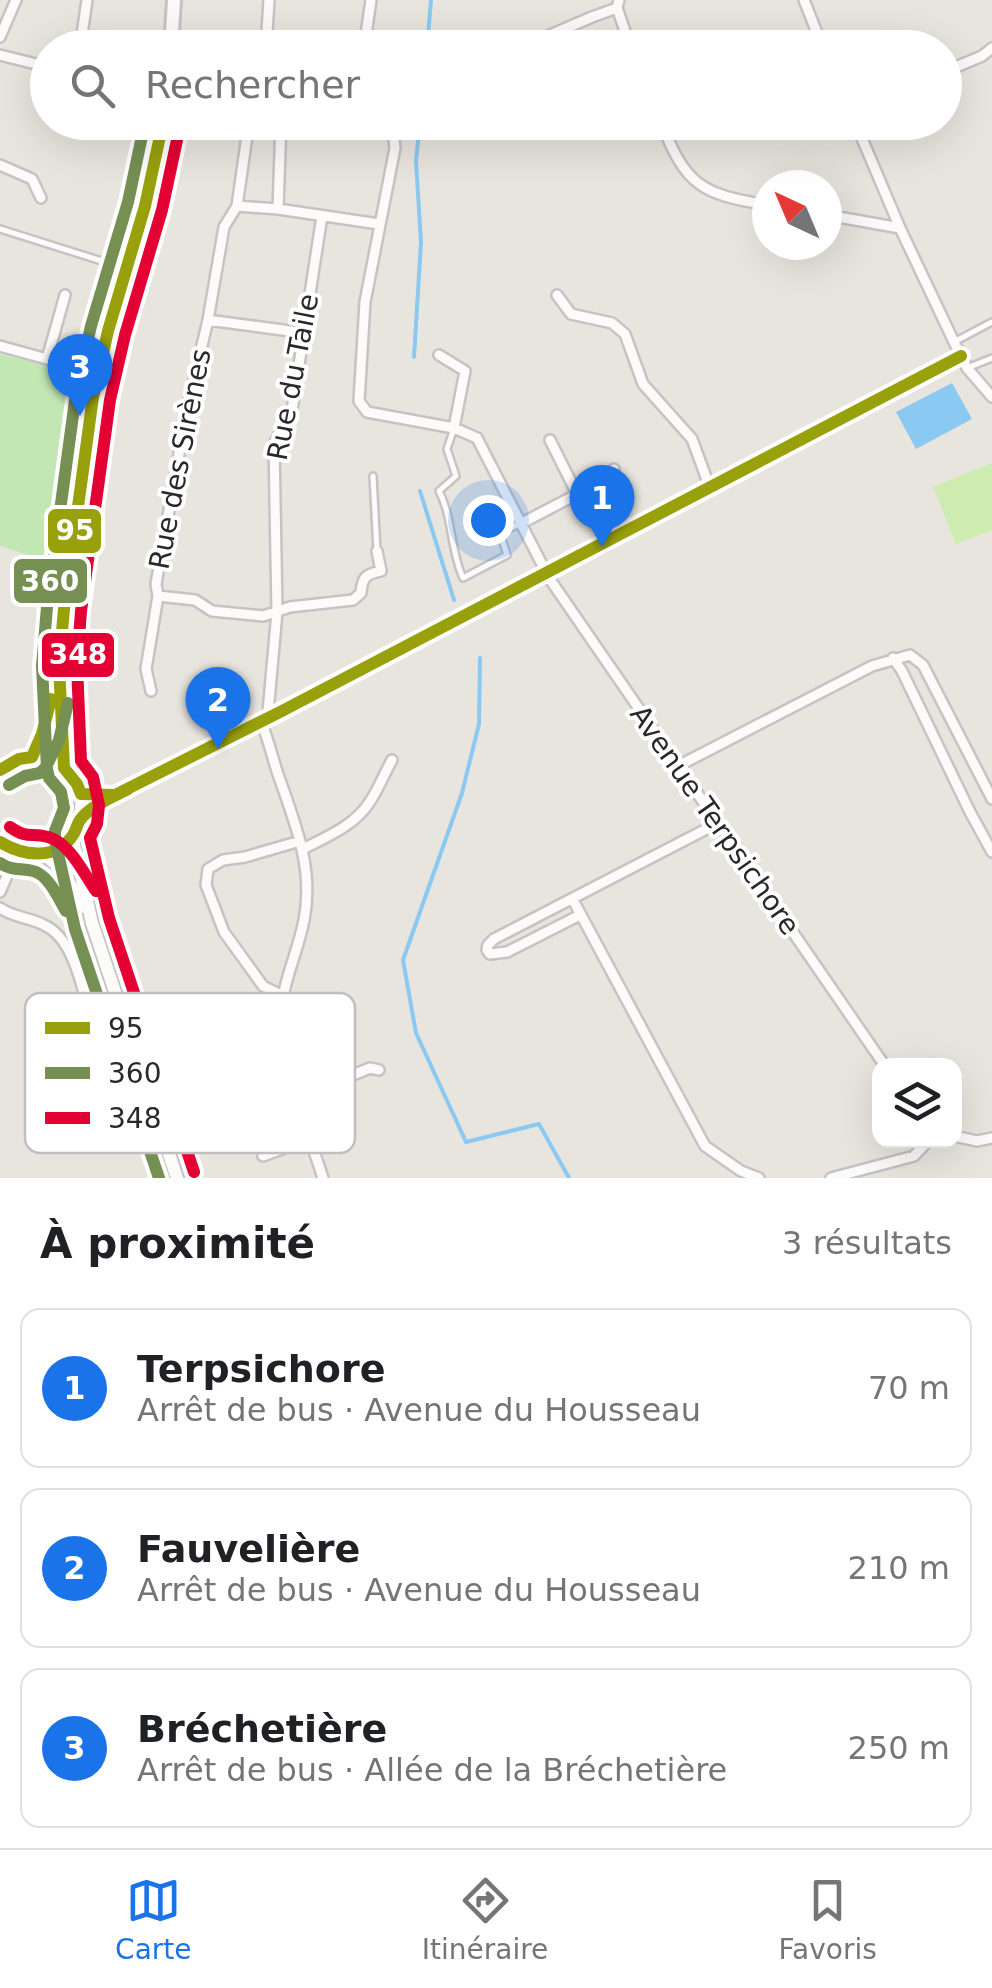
<!DOCTYPE html>
<html lang="fr">
<head>
<meta charset="utf-8">
<style>
	:root { --surface:#fff; --page:#f6f6f6; --text:#202124; --muted:#757577; --line:#e0e0e0; --accent:#1a73e8 }
	body { margin:0; font-family:"DejaVu Sans",sans-serif; background:var(--page); color:var(--text) }
	.controls { position:absolute; right:30px; bottom:30px; display:grid; overflow:hidden; border-radius:20px; box-shadow:0 10px 40px #0002 }
	.controls button { width:90px; height:90px; display:grid; place-items:center; padding:0; border:0; border-bottom:2px solid var(--line); background:var(--surface); color:var(--text); font:50px sans-serif }
	.compass { position:absolute; left:752px; top:170px; width:90px; height:90px; border-radius:50%; background:var(--surface); box-shadow:0 10px 40px #0002; rotate:316deg }
	.you { position:absolute; left:488px; top:520px; width:35px; height:35px; margin:-25px; border:8px solid #fff; border-radius:50%; background:#1a73e8; box-shadow:0 0 0 15px #1a73e833 }
	.badge { display:grid; place-items:center; width:65px; height:65px; border-radius:50%; background:var(--accent); color:#fff; font-size:32px; font-weight:700 }
	.pin { position:absolute; translate:-50% -82px; filter:drop-shadow(0 2px 5px #0008) }
	.pin::after { content:''; position:absolute; top:52px; width:35px; height:30px; background:inherit; clip-path:polygon(0 0,100% 0,50% 100%) }
	.list { margin:0; padding:0; list-style:none }
	h2 { display:flex; justify-content:space-between; align-items:center; height:130px; margin:0; padding:0 40px; font-size:42px }
	h2 small { font-size:32px; font-weight:400; color:var(--muted) }
	.list li { display:grid; grid-template-columns:65px 1fr auto; gap:30px; align-items:center; box-sizing:border-box; height:160px; margin:0 20px 20px; padding:0 20px; border:2px solid var(--line); border-radius:20px }
	.list b { display:block; font-size:38px; white-space:nowrap }
	.list p { margin:0; font-size:32px; white-space:nowrap; color:var(--muted) }
	.list em { font-size:32px; font-style:normal; color:var(--muted) }
	.icon { flex:none; width:55px; height:55px; fill:none; stroke:currentColor; stroke-width:2; stroke-linecap:round; stroke-linejoin:round }
	.map { position:relative; flex:none; width:992px; height:1178px; overflow:hidden }
	.search { position:absolute; background:var(--surface); box-shadow:0 10px 40px #0002; left:30px; right:30px; top:30px; height:110px; display:flex; align-items:center; gap:25px; box-sizing:border-box; padding:0 35px; border-radius:55px; color:var(--muted); font-size:38px }
	.sheet { height:670px; background:var(--surface) }
	nav { display:flex; justify-content:space-around; align-items:center; box-sizing:border-box; height:140px; border-top:2px solid var(--line); background:var(--surface); font-size:28px; color:var(--muted) }
	nav a { display:grid; justify-items:center; gap:5px }
	nav .on { color:var(--accent) }
	.map>svg:first-child { display:block }
	.green { fill:#c2e7b3 }
	.pitch { fill:#ceecb0 }
	.water { fill:#8ac9f1 }
	.lines { fill:none; stroke-linecap:round; stroke-linejoin:round }
	.stream { stroke:#8ac9f1; stroke-width:4 }
	.lane-casing { stroke:#c5c3c4; stroke-width:10 }
	.street-casing { stroke:#c5c3c4; stroke-width:14 }
	.secondary-casing { stroke:#c5c3c4; stroke-width:18 }
	.lane { stroke:#fcfbfa; stroke-width:5 }
	.street { stroke:#fcfbfa; stroke-width:9 }
	.secondary { stroke:#fcfbfa; stroke-width:12 }
	.bus-1-casing { stroke:#fff; stroke-width:20 }
	.bus-2-casing { stroke:#fff; stroke-width:20 }
	.bus-3-casing { stroke:#fff; stroke-width:20 }
	.bus-1 { stroke:#98a00c; stroke-width:12 }
	.bus-2 { stroke:#768f53; stroke-width:12 }
	.bus-3 { stroke:#e40134; stroke-width:12 }
	.labels { text-anchor:middle; dominant-baseline:central; stroke-width:8; stroke-linejoin:round; paint-order:stroke }
	.street-label { font-size:28px; fill:#292929; stroke:#fff }
	.key { fill:#fff; stroke:#bfbfbf; stroke-width:2.5 }
	.key-label { font-size:28px; fill:#292929 }
	.line-badge { stroke:#fff; stroke-width:4 }
	.badge-label { font-size:28px; text-anchor:middle; font-weight:bold; fill:#fff }
</style>
</head>
<body>
<div class="map">
<svg width="992" height="1178" viewBox="0 0 992 1178">
	<rect width="100%" height="100%" fill="#e8e5de"/>
	<path class="green" d="M0,354L84,375L57,564L0,546Z"/>
	<path class="pitch" d="M992,463V530L956,544L933,487Z"/>
	<path class="water" d="M952,383L972,419L916,449L896,412Z"/>
	<g class="lines">
		<path class="stream" d="M427,48L431,0
			M414,357L421,242L416,161L420,122
			M420,491L454,600
			M480,658L479,724L462,793L403,960L416,1033L466,1142L539,1124L569,1178"/>
		<g class="lane-casing">
			<path id="lane" d="M0,229L124,268
				M954,342L992,322
				M967,368L992,358
				M454,428L447,449L456,476L439,491C453,518 450,550 463,578L507,555L500,533L519,524
				M373,476L377,551"/>
		</g>
		<g class="street-casing">
			<path id="street" d="M619,0L617,8L631,48
				M804,0L823,48
				M0,37L16,0
				M80,48L87,0
				M266,48L269,0
				M364,48L371,0
				M520,48L592,17L617,8
				M0,55L48,67
				M944,72L982,56L992,48
				M249,122L237,206L224,227L208,320L187,409L156,584L158,596L195,600L212,611L263,616L290,607L353,600L361,593C362,577 366,574 381,571L377,551
				M392,122L395,148L365,302L359,401L367,412L454,428L477,438L549,578L885,1066
				M505,122H506
				M661,122C686,186 701,194 767,205
				M855,122L900,228L954,342L967,368L992,397
				M0,165L32,179L41,198
				M237,206L278,209L281,122
				M278,209L379,224
				M827,215L900,228
				M65,295L47,359L99,373
				M557,295L571,314L612,323L625,334L643,384L692,439L710,488
				M208,320L305,333
				M0,346L47,359
				M439,355L465,371L454,428
				M550,440L577,494
				M522,523L608,478L614,469
				M893,658L902,671L970,812L992,852
				M151,691L146,669L158,596
				M270,717L268,712L277,612L274,444L292,410L322,216
				M261,722C269,740 273,761 280,780C296,826 314,870 304,920C297,957 277,993 281,1031C286,1081 308,1131 323,1178
				M678,766L872,666L910,655L923,665L992,799
				M81,794L113,795
				M80,820L115,795L280,712L961,356
				M303,849C326,837 354,826 369,803C378,790 384,774 392,760
				M0,892L17,853
				M573,900L705,1146L741,1171L759,1178
				M0,908C14,918 29,917 44,925C75,939 82,990 92,1021L86,1029L36,1041
				M580,915L507,952L490,954L487,950L488,945L494,939L718,823
				M283,996L263,986L224,932L206,885L208,869L223,860L245,857L300,841
				M297,1098L370,1068L379,1070
				M954,1136L977,1141L992,1138
				M263,1156L310,1139
				M831,1178L914,1156L929,1140"/>
		</g>
		<g class="secondary-casing">
			<path id="secondary" d="M171,48L174,0
				M32,757L42,734L55,682
				M64,768L59,665L64,609L93,397L108,331L145,206L163,122
				M0,770C13,760 27,756 43,759C120,774 68,896 0,842
				M72,836L92,923L177,1178
				M44,854L59,867L84,907"/>
		</g>
		<use href="#lane" class="lane"/>
		<use href="#street" class="street"/>
		<use href="#secondary" class="secondary"/>
		<g class="bus-1-casing">
			<path id="bus-1" d="M163,122L145,206L108,331L93,397L64,609L59,665L64,768L77,784L81,794L115,795L280,712L961,356
				M0,770L19,759L32,757L42,734L51,699
				M0,842C23,856 56,861 73,835C77,829 76,826 80,820C90,806 113,797 128,789"/>
		</g>
		<g class="bus-2-casing">
			<path id="bus-2" d="M145,122L128,202L91,326L76,393L47,607L42,666L47,769L49,778L61,792L64,808L55,831V840L75,929L159,1178
				M9,785L25,776L40,773L46,767L59,740L68,703
				M0,863C12,871 20,868 33,871C49,875 58,898 66,911"/>
		</g>
		<g class="bus-3-casing">
			<path id="bus-3" d="M180,126L162,210L125,335L110,400L81,611L77,665L81,761L93,777L99,805L97,824L90,838L109,918L194,1172
				M10,827C29,840 30,832 48,837C70,843 84,874 96,891"/>
		</g>
		<use href="#bus-1" class="bus-1"/>
		<use href="#bus-2" class="bus-2"/>
		<use href="#bus-3" class="bus-3"/>
	</g>
	<g class="labels">
		<g class="street-label">
			<text transform="translate(293 377) rotate(-79)">Rue du Taile</text>
			<text transform="translate(180 459) rotate(-79)">Rue des Sirènes</text>
			<text transform="translate(715 820) rotate(55)">Avenue Terpsichore</text>
		</g>
	</g>
	<rect x="25" y="993" width="330" height="160" rx="15" class="key"/>
	<rect x="45" y="1022" width="45" height="12" fill="#98a00c"/>
	<rect x="45" y="1067" width="45" height="12" fill="#768f53"/>
	<rect x="45" y="1112" width="45" height="12" fill="#e40134"/>
	<g class="key-label">
		<text x="108" y="1038">95</text>
		<text x="108" y="1083">360</text>
		<text x="108" y="1128">348</text>
	</g>
	<g class="line-badge">
		<rect x="46" y="507" width="57" height="48" rx="10" fill="#98a00c"/>
		<rect x="12" y="557" width="77" height="48" rx="10" fill="#768f53"/>
		<rect x="40" y="631" width="76" height="48" rx="10" fill="#e40134"/>
	</g>
	<g class="badge-label">
		<text x="75" y="540">95</text>
		<text x="50" y="591">360</text>
		<text x="78" y="664">348</text>
	</g>
</svg>
<div class="controls">
<button><svg class="icon" aria-label="layers" viewBox="0 0 24 24"><path d="M12 4l9 5-9 5-9-5zM3 14l9 5 9-5"/></svg></button>
</div>
<svg class="compass" viewBox="-18 -18 36 36"><path d="M0-13l5 13h-10z" fill="#e53935"/><path d="M0 13l5-13h-10z" fill="#757577"/></svg>
<div class="you"></div>
<div class="pin badge" style="left:602px;top:547px">1</div>
<div class="pin badge" style="left:218px;top:749px">2</div>
<div class="pin badge" style="left:80px;top:416px">3</div>
<div class="search"><svg class="icon" aria-label="search" viewBox="0 0 24 24"><circle cx="10" cy="10" r="6"/><path d="M15 15l6 6"/></svg>Rechercher</div>
</div>
<section class="sheet">
<h2>À proximité<small>3 résultats</small></h2>
<ul class="list">
<li><span class="badge">1</span><div><b>Terpsichore</b><p>Arrêt de bus · Avenue du Housseau</p></div><em>70 m</em></li>
<li><span class="badge">2</span><div><b>Fauvelière</b><p>Arrêt de bus · Avenue du Housseau</p></div><em>210 m</em></li>
<li><span class="badge">3</span><div><b>Bréchetière</b><p>Arrêt de bus · Allée de la Bréchetière</p></div><em>250 m</em></li>
</ul>
</section>
<nav>
<a class="on"><svg class="icon" aria-label="map" viewBox="0 0 24 24"><path d="M3 6l6-2 6 2 6-2v14l-6 2-6-2-6 2zM9 4v14M15 6v14"/></svg>Carte</a>
<a><svg class="icon" aria-label="directions" viewBox="0 0 24 24"><path d="M12 3l9 9-9 9-9-9zM9 14v-3h6M13 9l2 2-2 2"/></svg>Itinéraire</a>
<a><svg class="icon" aria-label="saved" viewBox="0 0 24 24"><path d="M7 4h10v16l-5-4-5 4z"/></svg>Favoris</a>
</nav>
</body>
</html>
